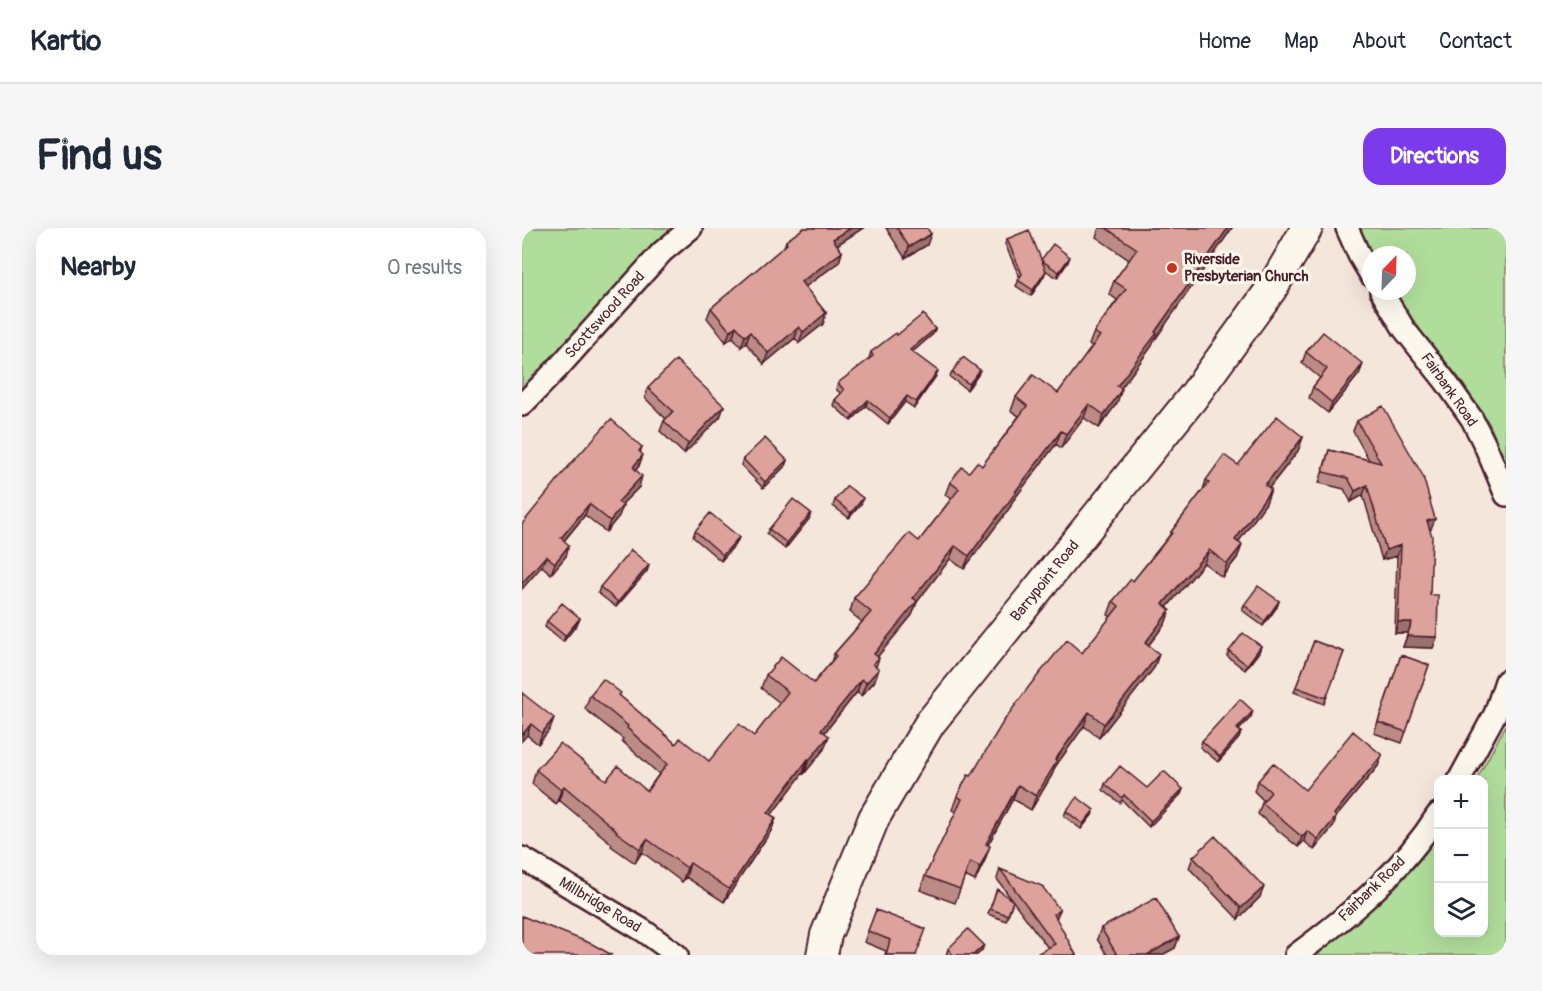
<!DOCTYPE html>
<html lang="en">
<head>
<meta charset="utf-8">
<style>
	:root { --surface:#fff; --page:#f6f6f7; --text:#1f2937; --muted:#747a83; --line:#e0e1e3; --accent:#7c3aed }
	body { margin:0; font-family:Pangolin,sans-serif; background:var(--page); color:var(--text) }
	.controls { position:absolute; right:18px; bottom:18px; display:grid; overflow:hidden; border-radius:12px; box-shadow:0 6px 24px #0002 }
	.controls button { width:54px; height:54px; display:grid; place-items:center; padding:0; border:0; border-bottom:2px solid var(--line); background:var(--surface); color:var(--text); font:30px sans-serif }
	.compass { position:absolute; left:840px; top:18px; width:54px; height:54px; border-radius:50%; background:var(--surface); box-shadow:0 6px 24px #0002; rotate:23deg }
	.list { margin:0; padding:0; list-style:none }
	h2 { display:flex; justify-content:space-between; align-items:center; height:78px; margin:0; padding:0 24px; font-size:26px }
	h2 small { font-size:20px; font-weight:400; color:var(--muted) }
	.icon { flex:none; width:33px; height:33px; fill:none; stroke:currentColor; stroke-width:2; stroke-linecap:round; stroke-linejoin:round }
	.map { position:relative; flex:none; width:984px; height:727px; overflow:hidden; border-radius:18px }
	header { display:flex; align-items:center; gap:36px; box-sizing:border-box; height:84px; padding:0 30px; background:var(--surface); border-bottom:2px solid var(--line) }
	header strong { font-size:28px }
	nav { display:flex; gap:33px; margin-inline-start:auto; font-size:21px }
	.intro { display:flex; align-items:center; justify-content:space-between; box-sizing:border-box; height:144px; padding:0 36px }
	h1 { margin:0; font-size:42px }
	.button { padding:15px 27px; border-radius:18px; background:var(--accent); color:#fff; font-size:21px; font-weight:700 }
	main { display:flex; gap:36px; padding:0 36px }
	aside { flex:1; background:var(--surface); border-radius:18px; box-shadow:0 6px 24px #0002 }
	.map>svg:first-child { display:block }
	.green { fill:#b0dd9b; stroke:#7d7e63; stroke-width:1.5 }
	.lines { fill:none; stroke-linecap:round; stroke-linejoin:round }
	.street-casing { stroke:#4a1f2b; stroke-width:26 }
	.secondary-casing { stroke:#4a1f2b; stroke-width:34 }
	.street { stroke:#fbf7ec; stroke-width:21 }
	.secondary { stroke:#fbf7ec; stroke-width:30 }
	.wall { fill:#bd8b85; stroke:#4a1f2b; stroke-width:1.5 }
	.shaded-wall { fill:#9a716c; stroke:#4a1f2b; stroke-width:1.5 }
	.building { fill:#dca29b; stroke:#4a1f2b; stroke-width:1.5 }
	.poi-dot { fill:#c8321e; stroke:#fbf7ec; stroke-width:2 }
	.labels { text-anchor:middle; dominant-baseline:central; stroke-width:6; stroke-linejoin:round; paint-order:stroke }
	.poi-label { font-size:15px; font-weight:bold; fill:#4a1f2b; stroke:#fbf7ec; text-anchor:start }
	.street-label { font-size:15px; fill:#4a1f2b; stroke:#fbf7ec }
</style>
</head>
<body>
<header>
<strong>Kartio</strong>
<nav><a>Home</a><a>Map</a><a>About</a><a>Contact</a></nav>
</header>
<div class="intro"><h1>Find us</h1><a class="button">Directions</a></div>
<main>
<aside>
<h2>Nearby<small>0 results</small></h2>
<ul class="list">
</ul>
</aside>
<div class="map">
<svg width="984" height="727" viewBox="0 0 984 727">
	<rect width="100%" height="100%" fill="#f5e6dc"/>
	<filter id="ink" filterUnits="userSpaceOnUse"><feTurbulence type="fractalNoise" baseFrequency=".0167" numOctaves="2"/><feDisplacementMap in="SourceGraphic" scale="12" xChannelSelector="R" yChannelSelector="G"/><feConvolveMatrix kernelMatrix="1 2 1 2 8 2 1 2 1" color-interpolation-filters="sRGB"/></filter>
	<g filter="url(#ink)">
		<path class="green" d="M0,0H151L120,30L0,162Z
			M835,0H984V235L968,197L937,150L902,107L870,63H885V27H850Z
			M984,497V727H791C840,695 881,651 916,605V704H962V552L955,551Z"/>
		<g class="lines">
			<g class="street-casing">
				<path id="street" d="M825,0L837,27L849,47
					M859,63L882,101L924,154L950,191L963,217L984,267
					M0,177L35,141L140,24L169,0
					M937,552L973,486L984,453
					M0,630L122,703L155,727
					M774,727C828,687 880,643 916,586"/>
			</g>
			<g class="secondary-casing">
				<path id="secondary" d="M300,727L304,707L352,590L408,495L671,169L750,60L785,0"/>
			</g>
			<use href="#street" class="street"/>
			<use href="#secondary" class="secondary"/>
		</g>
		<path class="wall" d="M282,0H341L315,17L320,24L317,34L283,59L304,85L301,96L277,115L273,110L242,136L224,115L219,119L211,109L204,114L185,90L189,80L262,19L264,13Z
			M364,0H405V17L383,30Z
			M577,0H710L632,113L630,118L599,160L595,175L577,200L562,190L539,220L534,216L490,274L489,278L442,341L428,331L395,374L390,387L355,429L357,430L354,439L357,441L352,454L339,468L335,464L303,504L302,521L282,546L281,545L249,587L254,590L249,603L202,674L164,649L160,654L120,624L113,635L89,618L90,616L37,572L34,576L10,556L14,542L84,552L125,563L137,546L100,513L101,511L63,481L68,467L98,468L154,516L187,533L232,508L258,475L239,460L244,447L292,455L309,434L312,426L340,394L328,384L332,370L397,313L429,271L423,267L428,254L460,238L497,188L489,183L494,169L536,165L570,119L567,117L572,104L595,72L587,66L592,53L607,32L574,9Z
			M485,11L519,32L546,34L535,50L523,42L522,48L509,68L494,58L498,50L483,16Z
			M413,101L411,106L390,124L414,148L392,180L383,174L366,196L344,178L329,193L311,177L313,172L319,166L314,161L316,155L348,131L347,130L349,124L375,107Z
			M784,124L841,136L837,146L806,185L787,170L791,159L798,150L780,135Z
			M430,144L456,147L445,162L428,149Z
			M126,160L202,178L198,189L162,226L138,203L142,193L144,191L123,170Z
			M835,193L909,301L908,302V367L915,409L911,420L881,419L886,405H873L875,328L860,332L841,267L829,274L822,261L797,255L807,222L847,232L831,203Z
			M781,209L776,223L747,260L749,261L744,275L716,314L720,317L715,330L700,349L682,335L645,379L648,382L643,396L626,418L637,426L632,440L577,510L562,498L533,539L530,547L509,582L491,571L466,617L463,632L453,653L443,648L433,675L398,662L403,648L434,584L430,582L435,568L449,548L560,425L589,389L586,387L591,373L611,353L647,308L649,304L681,262L684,252L716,237Z
			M120,219L118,225L117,238L114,242L117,259L100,276L101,277L97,288L84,304L63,287L42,313L44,328L29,346L20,338L0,296Z
			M221,231L265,232L263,238L241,260L219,237Z
			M313,272L339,276L327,290L311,278Z
			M287,291L263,321L245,306L247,301Z
			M173,303L217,309L215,314L199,333L171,309Z
			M127,337L125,343L94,379L76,365L78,359Z
			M757,373L755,379L741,398L720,382L722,377Z
			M58,390L56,395L41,414L23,399L25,393Z
			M792,413L822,424L802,476L772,464Z
			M739,418L737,424L723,442L705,428L707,423Z
			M879,427L907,437L880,515L852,505Z
			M0,465L28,501L16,516L5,507Z
			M729,489L717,502L719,504L717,510L696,534L678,519L680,513Z
			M860,527L856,538L814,589L811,599L792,622L782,613L776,619L736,586L740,575L742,573L732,563L736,553L783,562Z
			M583,556L625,560L661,561L659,566L627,599L600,572L598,575L581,562Z
			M544,583L570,587L559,601L542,588Z
			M671,629L738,669L716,691L667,640Z
			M478,641L534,691L554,727L526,720L491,673L484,693L466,686L475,661L490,672L475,651Z
			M354,682L394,727H363L364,723L342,714Z
			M579,700L657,709L653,720L640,727H585L575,711Z
			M426,721L460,722L455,727H424Z"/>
		<path class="shaded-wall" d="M329,0H341L307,22L311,11Z
			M706,0H710L632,113L630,118L591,171L595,158Z
			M409,6L405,17L383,30L387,19Z
			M320,24L317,34L275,65L279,54Z
			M548,29L546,34L535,50L537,44Z
			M524,43L522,48L509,68L511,62Z
			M304,85L301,96L277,115L281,104Z
			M214,98L211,109L204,114L208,103Z
			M277,99L273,110L242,136L246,125Z
			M413,101L411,106L386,128L388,122Z
			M228,104L224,115L219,119L223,108Z
			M841,136L837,146L806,185L810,175Z
			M458,142L456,147L445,162L447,156Z
			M416,143L414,148L392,180L394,174Z
			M600,161L595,175L577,200L582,187Z
			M385,168L383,174L366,196L368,190Z
			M346,172L344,178L329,193L331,188Z
			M567,176L562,190L539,220L544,206Z
			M202,178L198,189L162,226L166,216Z
			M539,203L534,216L490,274L489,278L442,341L447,328L493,264Z
			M781,209L776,223L738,271L743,257Z
			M121,227L117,238L107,250L111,239Z
			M265,232L263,238L241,260L243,254Z
			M120,248L117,259L92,284L96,274Z
			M845,257L841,267L829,274L833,263Z
			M749,261L744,275L708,326L713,312Z
			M341,270L339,276L327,290L329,285Z
			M67,276L63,287L35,321L39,310Z
			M101,277L97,288L84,304L88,293Z
			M289,285L287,291L263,321L265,315Z
			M913,291L909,301L901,304L905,293Z
			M217,309L215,314L199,333L201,327Z
			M47,317L44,328L29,346L33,335Z
			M720,317L715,330L700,349L705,336Z
			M879,317L875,328L860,332L864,322Z
			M433,318L428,331L395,374L390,387L347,439L352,426L391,370Z
			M687,322L682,335L636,390L641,376Z
			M24,328L20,338L0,361V355Z
			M127,337L125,343L94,379L96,374Z
			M757,373L755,379L741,398L743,393Z
			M648,382L643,396L618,428L623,415Z
			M58,390L56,395L41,414L43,408Z
			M876,394H890L886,405H873Z
			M885,408L915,409L911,420L881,419Z
			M739,418L737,424L723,442L725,437Z
			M637,426L632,440L577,510L582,496Z
			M357,441L352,454L339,468L344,455Z
			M340,451L335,464L294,515L299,502Z
			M731,483L729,489L713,506L715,501Z
			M567,484L562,498L533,539L530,547L509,582L514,568L533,532Z
			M32,490L28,501L16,516L20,505Z
			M9,496L5,507L0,513V507Z
			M719,504L717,510L696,534L698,529Z
			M307,508L302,521L282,546L287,532Z
			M860,527L856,538L814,589L811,599L792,622L796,611L812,586Z
			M286,531L281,545L241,598L246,585Z
			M496,557L491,571L459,630L464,616Z
			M42,558L37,572L34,576L39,562Z
			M661,561L659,566L627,599L629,593Z
			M572,582L570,587L559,601L561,596Z
			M254,590L249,603L202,674L207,661Z
			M785,603L782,613L776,619L780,609Z
			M125,611L120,624L113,635L118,621Z
			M468,618L463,632L453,653L458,639Z
			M168,635L164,649L160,654L165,640Z
			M742,659L738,669L716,691L719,680Z
			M538,682L534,691L532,686Z
			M657,709L653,720L640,727H625Z
			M462,717L460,722L455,727H451Z"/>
		<path class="building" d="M282,0H329L311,11L320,24L279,54L304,85L281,104L277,99L246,125L228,104L223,108L214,98L208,103L189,80L265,16L264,13Z
			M375,0H405L409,6L387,19Z
			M584,0H706L633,104L635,105L595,158L600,161L582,187L567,176L544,206L539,203L493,264H494L447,328L433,318L391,370L395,373L352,426L357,430L351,436L357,441L344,455L340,451L299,502L307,508L287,532L286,531L246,585L254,590L207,661L168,635L165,640L125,611L118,621L94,604L95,603L42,558L39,562L14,542L38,515L84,552L96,538L125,563L145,536L105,500L106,498L68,467L81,451L99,465L97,467L154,516L158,510L187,533L217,496L232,508L266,464L244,447L259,429L292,455L314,428L312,426L349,384L332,370L387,305L397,313L437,261L428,254L440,239L447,244L455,234L460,238L505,178L494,169L511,147L536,165L578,108L572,104L604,61L592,53L615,21Z
			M507,2L524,43L511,62L496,52L500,46L485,11Z
			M531,16L548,29L537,44L519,32Z
			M401,86L413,101L388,122L416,143L394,174L385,168L368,190L346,172L331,188L313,172L322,162L316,155L351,128L349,124L374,105L375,107Z
			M801,104L841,136L810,175L791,159L805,141L784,124Z
			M441,129L458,142L447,156L430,144Z
			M154,132L202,178L166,216L142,193L151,183L126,160Z
			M861,178L901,248L913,291L905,293L910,308L908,367H916L915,409L885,408L890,394H876L879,317L864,322L845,257L833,263L826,250L801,244L807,222L859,235L835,193Z
			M755,188L781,209L743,257L749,261L713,312L720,317L705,336L687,322L641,376L648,382L623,415L637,426L582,496L567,484L533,532L535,533L514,568L496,557L464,616L468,618L458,639L448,634L438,661L403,648L440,571L435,568L446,547L449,548L481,494L508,457L545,412L560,425L597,378L591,373L609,351L611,353L650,305L649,304L687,254L684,252L702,227L716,237Z
			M89,191L120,219L117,223L121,227L111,239L120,248L96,274L101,277L88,293L67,276L39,310L47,317L33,335L24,328L0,355V296L47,238Z
			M243,210L265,232L243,254L221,231Z
			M325,258L341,270L329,285L313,272Z
			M271,271L289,285L265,315L247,301Z
			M188,285L217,309L201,327L173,303Z
			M109,322L127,337L96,374L78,359Z
			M736,358L757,373L743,393L722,377Z
			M40,375L58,390L43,408L25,393Z
			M721,405L739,418L725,437L707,423Z
			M792,413L822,424L804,470L774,459Z
			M879,427L907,437L884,504L856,494Z
			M0,465L32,490L20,505L9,496L0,507Z
			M718,471L731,483L715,501L719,504L698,529L680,513Z
			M831,503L860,527L812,586L814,589L796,611L785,603L780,609L740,575L749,564L736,553L751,535L783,562Z
			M598,538L625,560L642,543L661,561L629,593L602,567L600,570L583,556Z
			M555,569L572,582L561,596L544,583Z
			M693,608L742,659L719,680L671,629Z
			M478,641L520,658L538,682L532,686L554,727H513L533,716Z
			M475,661L491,673L486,687L468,681Z
			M634,670L657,709L625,727H595L579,700Z
			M354,682L404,701L394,727H364L368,712L346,703Z
			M0,688L70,716L90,727H0Z
			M446,701L462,717L451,727H431L426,721Z"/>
	</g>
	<circle class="poi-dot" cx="650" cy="40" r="6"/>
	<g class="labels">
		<g class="poi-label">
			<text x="662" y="31">Riverside<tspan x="662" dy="17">Presbyterian Church</tspan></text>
		</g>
		<g class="street-label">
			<text transform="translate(83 87) rotate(-48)">Scottswood Road</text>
			<text transform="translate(927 162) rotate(55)">Fairbank Road</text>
			<text transform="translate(523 353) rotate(-51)">Barrypoint Road</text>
			<text transform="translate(850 661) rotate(-44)">Fairbank Road</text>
			<text transform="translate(78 677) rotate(31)">Millbridge Road</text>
		</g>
	</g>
</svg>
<div class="controls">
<button>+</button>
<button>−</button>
<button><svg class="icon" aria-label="layers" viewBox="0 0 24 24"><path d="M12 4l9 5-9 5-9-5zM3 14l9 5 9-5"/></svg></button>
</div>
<svg class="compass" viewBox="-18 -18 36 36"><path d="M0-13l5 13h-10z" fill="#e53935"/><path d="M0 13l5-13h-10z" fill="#747a83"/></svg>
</div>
</main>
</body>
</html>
